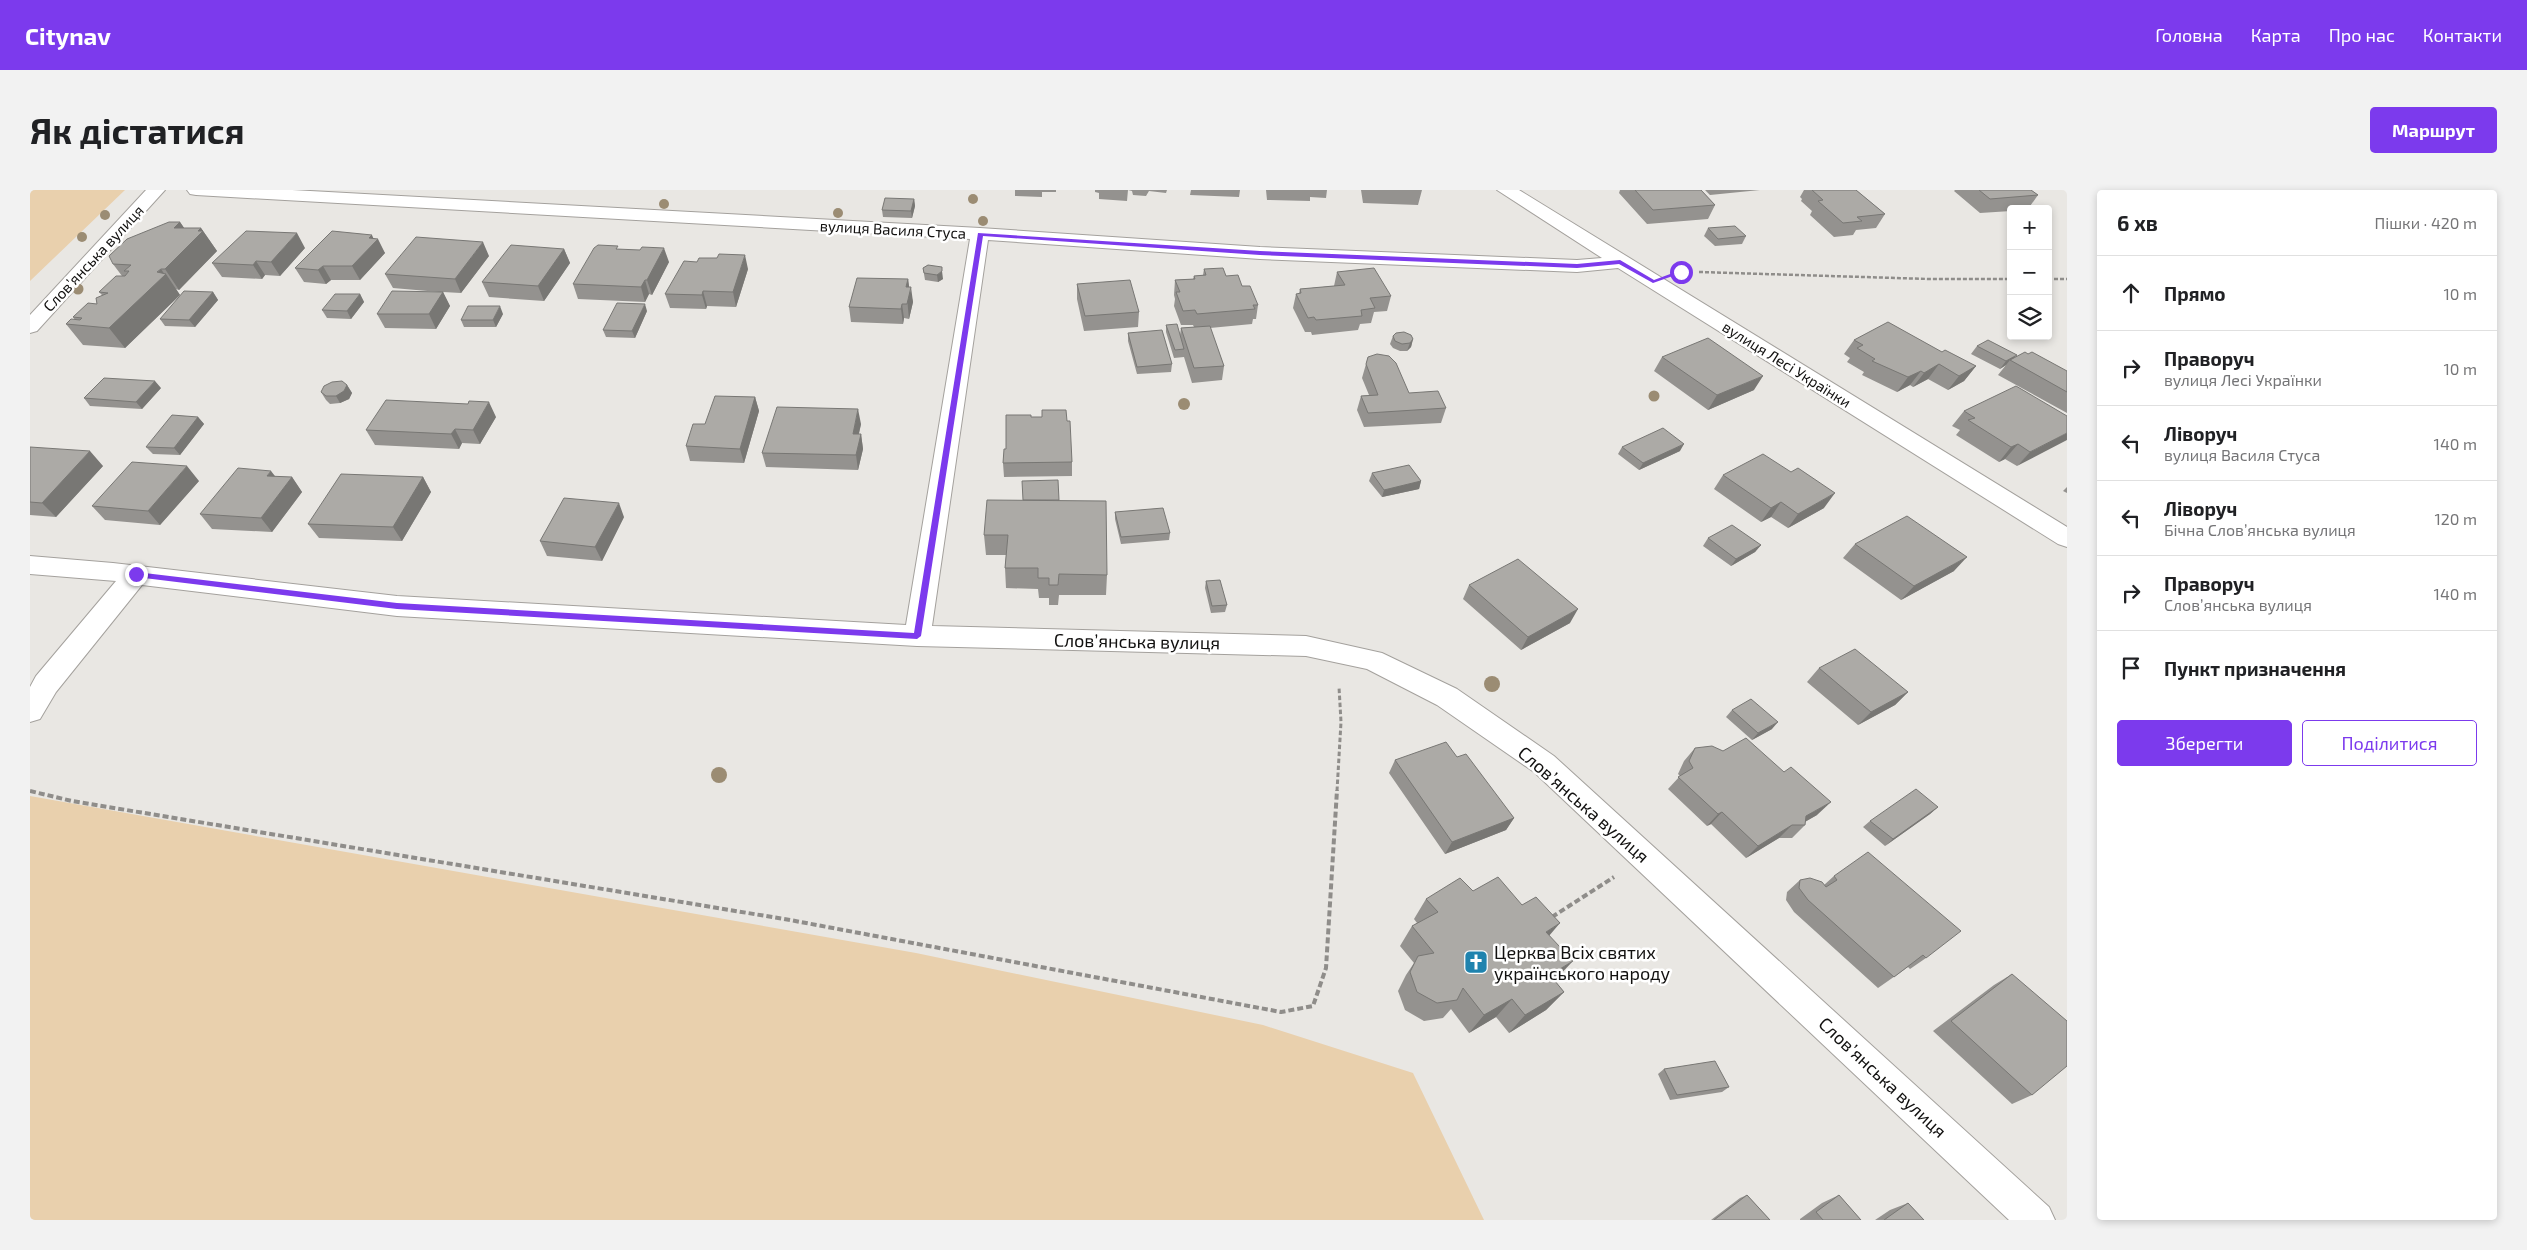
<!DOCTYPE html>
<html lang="uk">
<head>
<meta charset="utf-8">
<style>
	:root { --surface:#fff; --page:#f2f2f2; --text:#202124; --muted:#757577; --line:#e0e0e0; --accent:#7c3aed }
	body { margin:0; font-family:"Exo 2",sans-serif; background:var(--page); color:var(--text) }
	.controls { position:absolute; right:15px; top:15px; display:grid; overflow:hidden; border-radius:5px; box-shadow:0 2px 8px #0003 }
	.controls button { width:45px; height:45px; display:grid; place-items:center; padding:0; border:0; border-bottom:1px solid var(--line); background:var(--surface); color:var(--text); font:25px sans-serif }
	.stop { position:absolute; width:15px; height:15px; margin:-11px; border:4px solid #7c3aed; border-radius:50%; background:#fff }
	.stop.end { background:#7c3aed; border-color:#fff; box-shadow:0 1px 5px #0008 }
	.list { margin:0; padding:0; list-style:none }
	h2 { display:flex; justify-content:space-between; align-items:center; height:65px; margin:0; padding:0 20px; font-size:21px }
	h2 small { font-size:16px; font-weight:400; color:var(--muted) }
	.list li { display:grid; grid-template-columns:32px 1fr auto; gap:15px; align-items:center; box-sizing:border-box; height:75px; padding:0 20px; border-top:1px solid var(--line) }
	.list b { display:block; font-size:19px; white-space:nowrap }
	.list p { margin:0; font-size:16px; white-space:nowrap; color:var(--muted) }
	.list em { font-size:16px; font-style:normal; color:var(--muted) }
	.actions { display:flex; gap:10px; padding:15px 20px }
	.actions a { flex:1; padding:11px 0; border:1px solid var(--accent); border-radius:5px; text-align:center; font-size:18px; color:var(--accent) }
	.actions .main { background:var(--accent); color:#fff }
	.icon { flex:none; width:28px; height:28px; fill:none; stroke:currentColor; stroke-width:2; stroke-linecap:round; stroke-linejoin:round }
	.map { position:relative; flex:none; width:2037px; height:1030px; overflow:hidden; border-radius:5px }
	header { display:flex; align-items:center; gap:30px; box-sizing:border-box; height:70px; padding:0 25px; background:var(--accent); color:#fff }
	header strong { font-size:24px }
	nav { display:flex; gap:28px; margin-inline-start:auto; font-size:18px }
	.intro { display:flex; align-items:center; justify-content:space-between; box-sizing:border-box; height:120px; padding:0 30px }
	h1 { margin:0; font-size:35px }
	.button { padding:12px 22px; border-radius:5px; background:var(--accent); color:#fff; font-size:18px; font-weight:700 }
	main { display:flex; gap:30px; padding:0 30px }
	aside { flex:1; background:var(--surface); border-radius:5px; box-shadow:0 2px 8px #0003 }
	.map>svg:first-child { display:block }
	.green { fill:#e9d0ad }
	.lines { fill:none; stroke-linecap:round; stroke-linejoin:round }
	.minor-casing { stroke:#a4a19d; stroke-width:2 }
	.path-far2 { stroke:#8f8d8a; stroke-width:2.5; stroke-dasharray:4 2; stroke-linecap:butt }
	.path-far1 { stroke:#8f8d8a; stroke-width:3; stroke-dasharray:4.5 2.5; stroke-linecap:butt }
	.path { stroke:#8f8d8a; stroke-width:4; stroke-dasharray:6 3; stroke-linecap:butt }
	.minor { fill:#fff; fill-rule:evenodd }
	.tree { fill:#9b8c73 }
	.wall { fill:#94928f }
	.shaded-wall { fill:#787774 }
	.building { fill:#acaaa6; stroke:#787774 }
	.route { fill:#7c3aed }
	.labels { text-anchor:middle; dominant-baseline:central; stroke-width:5; stroke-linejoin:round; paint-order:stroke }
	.far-street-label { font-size:15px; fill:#11100f; stroke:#fff }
	.street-label { font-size:18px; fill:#11100f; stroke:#fff }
	.poi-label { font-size:18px; fill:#11100f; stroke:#fff; text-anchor:start }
</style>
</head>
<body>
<header>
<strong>Citynav</strong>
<nav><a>Головна</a><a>Карта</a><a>Про нас</a><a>Контакти</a></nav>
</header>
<div class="intro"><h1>Як дістатися</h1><a class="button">Маршрут</a></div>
<main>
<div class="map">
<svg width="2037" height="1030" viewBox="0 0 2037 1030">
	<rect width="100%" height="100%" fill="#e9e7e3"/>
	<path class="green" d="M0,0H95L0,91Z
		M0,606L886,763L1233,835L1383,883L1454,1030H0Z"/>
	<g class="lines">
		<g class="minor-casing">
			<path id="minor" d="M116,0H135L7,141L0,143V125Z
				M157,0H262L950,38L1230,57L1547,70L1572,68L1467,0H1489L2037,337V357L2028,354L1588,78L1547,82L1230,69L958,50L902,436L1276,446L1352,463L1427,499L1524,566L2019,1017L2025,1030H1979L1504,582L1407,515L1337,479L1276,466L887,456L367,426L112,395L26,502L10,529L0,532V497L6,486L86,391L0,384V366L83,373L367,406L876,435L940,49L166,5L160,4Z"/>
		</g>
		<path class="path-far2" d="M1669,82L1899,89H1981
			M2018,89H2037"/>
		<path class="path-far1" d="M1307,601L1311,532L1309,497"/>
		<path class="path" d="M0,601L42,611L760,730L1251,822L1283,816L1296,778L1307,600
			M1522,727L1584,687"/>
		<use href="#minor" class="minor"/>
	</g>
	<g class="tree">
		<circle cx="943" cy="9" r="5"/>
		<circle cx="634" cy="14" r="5"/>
		<circle cx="808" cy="23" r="5"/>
		<circle cx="75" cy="25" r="5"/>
		<circle cx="953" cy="31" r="5"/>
		<circle cx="52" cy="47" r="5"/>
		<circle cx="48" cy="99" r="5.5"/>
		<circle cx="1624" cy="206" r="5.5"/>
		<circle cx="1154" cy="214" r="6"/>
		<circle cx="1462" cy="494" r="8"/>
		<circle cx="689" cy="585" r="8"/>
	</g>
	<path class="wall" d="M985,0H1026V2H1012V7L985,6Z
		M1065,0H1137L1136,3L1119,1L1116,6L1103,5L1102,1L1098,0L1097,11L1069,9V3L1065,2Z
		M1161,0H1210L1209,7L1160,5Z
		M1236,0H1297L1296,8L1280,7V11L1237,10Z
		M1331,0H1392L1388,15L1333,13Z
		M1590,0H1671L1685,15L1678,29L1617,34L1589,3Z
		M1675,0H1730L1680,5Z
		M1774,0H1826L1855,24L1846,38L1826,40L1823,45L1804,47L1780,25L1782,21L1771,11L1772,9L1770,7Z
		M1925,0H2001L2008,5L1998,19H1981V21L1950,23L1924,1Z
		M884,9L885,16L882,28L853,27L852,20Z
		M150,32L154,38H171L187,61L149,100L146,99L150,105L95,158L53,155L36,134L45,130L43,127L67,114L72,105L69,102L92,86L83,74Z
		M1678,38L1716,46L1712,54L1685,56L1674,46Z
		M343,48L355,63L330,90H301L296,94L274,92L265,78Z
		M275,58L250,86L235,85L232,89L192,87L182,73Z
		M534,59L540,73L514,111L459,107L452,92Z
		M589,59L639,72L622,105L619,104L615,112L548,109L543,94Z
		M459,66L431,103L413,102L420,116L406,139L355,138L347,124L409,102L363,98L355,84Z
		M898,75L913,89L908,92L895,90L893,78Z
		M718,79L706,117L677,116L676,119L640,118L635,104Z
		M1174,79L1196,86L1212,96L1228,115L1226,129H1223L1222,134L1180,138L1194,176L1192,190L1162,193L1154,167L1144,168L1136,142V135L1150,145L1151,138L1164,137L1163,135H1151L1144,116L1145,109L1144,105L1145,90L1163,89L1164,86L1173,85Z
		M1307,82L1361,106L1357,121L1344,122L1341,133L1330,134L1328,140L1282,145L1281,142H1275L1263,118L1266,104H1269L1270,99L1304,96Z
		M878,89L879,97L883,112L879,129L874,128L873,134L821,132L819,117Z
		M1047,94L1109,122L1108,137L1054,141L1047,109Z
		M183,102L188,110L165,137L135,136L130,129Z
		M330,104L334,112L321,129L297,128L292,120Z
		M617,121L605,148L576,147L573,140Z
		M473,124L466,137H434L431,130Z
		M1098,143L1142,174L1141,182L1107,184L1098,151Z
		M1363,146L1383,149L1381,157L1377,161H1370L1363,158L1360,154Z
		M1824,150L1912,162L1946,176L1934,191L1918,200L1898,189L1883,197L1880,195L1867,202L1832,185L1834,182L1817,172L1820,168L1814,164Z
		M1947,156L1984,168L2037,181V223L1968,185L1976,175L1970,179L1941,164Z
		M1338,167L1379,203L1416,218L1411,233L1334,237L1327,220L1331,206L1339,205L1332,188Z
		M1632,167L1724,200L1678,220L1624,181Z
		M317,195L322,203L319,209L310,213L300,214L296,210L291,202Z
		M131,198L112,219L60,216L54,208Z
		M725,207L729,221L714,273L660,271L656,256L675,234Z
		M1934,221L2037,226L1987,276L1975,269L1969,272L1926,245L1930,240L1922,236Z
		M168,227L174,234L150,265L123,264L116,257Z
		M466,227L450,254L432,253L429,259L345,255L336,240Z
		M1001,227L1037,231L1042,272V286L974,287L973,273L976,259Z
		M831,234L829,244H831L833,259L828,280L736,277L732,263Z
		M0,257L73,276L26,327L0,325Z
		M1592,257L1650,261L1609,280L1588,264Z
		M1342,283L1391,291L1389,299L1352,307L1339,291Z
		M1693,285L1794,318L1758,338L1741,327L1731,332L1684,299Z
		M262,287L272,302L242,342L182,339L170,324Z
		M393,287L401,302L372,351L289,348L278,334Z
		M169,291L130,335L75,330L62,316Z
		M2037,297V303L2033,301Z
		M1029,310L1077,385L1076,405H1029L1028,415H1019V408H1009L1008,399L976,398L975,378L976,365H956L954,345Z
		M1085,322L1140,343L1139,350L1091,354L1085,329Z
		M594,327L572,371L517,366L510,351Z
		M1678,348L1731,355L1725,362L1701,376L1673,356Z
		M1825,354L1924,381L1871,410L1813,368Z
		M1176,391L1197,415L1195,422L1181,423L1175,398Z
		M1439,395L1540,433L1491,460L1433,409Z
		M1789,478L1878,502L1865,515L1828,535L1777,492Z
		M1702,520L1742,539L1722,550L1696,527Z
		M1665,558L1787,625L1775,632V635L1762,648H1749L1716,668L1681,634L1677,636L1638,599L1650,586L1648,584L1654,571Z
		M1427,567L1484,628L1476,640L1415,664L1359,583L1365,570Z
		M1908,617L1900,624L1855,656L1833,637L1840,631Z
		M1804,686L1896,768L1880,779L1878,777L1848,798L1764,722L1756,710L1757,702L1770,690L1794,695Z
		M1443,701L1519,746L1525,790V791L1534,802L1516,820L1479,843L1466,827L1439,843L1421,819L1413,828L1394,831L1375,820L1368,801L1376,785L1384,773L1370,756L1382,736L1387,733L1384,729L1396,709Z
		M1982,784L2002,905L1982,914L1903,841L1964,795Z
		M1634,879L1699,897L1692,902L1640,910L1628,884Z
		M1717,1005L1740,1030H1681L1710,1008Z
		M1809,1005L1831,1030H1770V1029L1792,1013Z
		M1878,1013L1894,1030H1845L1860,1020Z"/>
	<path class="shaded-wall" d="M884,9L885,16L882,28L881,21Z
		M150,32L163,51L168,41L171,38L187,61L149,100L135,79L144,38Z
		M267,43L275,58L250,86L241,72Z
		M342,45L345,52L348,49L355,63L330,90L322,76L339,48Z
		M453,52L459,66L431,103L425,89Z
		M634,58L639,72L622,105L617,90Z
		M534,59L540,73L514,111L508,96Z
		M715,65L718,79L706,117L703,102Z
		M226,71L235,85L232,89L223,75Z
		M293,76L301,90L296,94L288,80Z
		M131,79L135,85L136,84L150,105L95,158L79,138Z
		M912,81L913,89L908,92L907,85Z
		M878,89L880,103L881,97L883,112L879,129L876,97Z
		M615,90L619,104L615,112L611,97Z
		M673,101L677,116L676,119L672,105Z
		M183,102L188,110L165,137L159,130Z
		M413,102L420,116L406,139L399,124Z
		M330,104L334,112L321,129L317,121Z
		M615,114L617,121L605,148L602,141Z
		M872,114L874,128L873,134L871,119Z
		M470,116L473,124L466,137L463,130Z
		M1383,149L1381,157L1377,161L1380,153Z
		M1987,165L1981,171L1980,170L1976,175L1970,179L1976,171Z
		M1909,174L1898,189L1883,197L1894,183Z
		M1946,176L1934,191L1918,200L1929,186Z
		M1891,181L1880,195L1867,202L1878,187Z
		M1733,186L1724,200L1678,220L1687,205Z
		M125,191L131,198L112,219L106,212Z
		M317,195L322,203L319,209L310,213L306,206Z
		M725,207L729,221L714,273L710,259Z
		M459,212L466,227L450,254L443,240Z
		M828,219L831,234L825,259L823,244Z
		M168,227L174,234L150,265L144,258Z
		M425,239L432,253L429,259L421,244Z
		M2037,243V250L1987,276L2000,262Z
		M831,244L833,259L828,280L826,265Z
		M1654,254L1650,261L1609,280L1613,273Z
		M1988,254L1975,269L1969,272L1981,257Z
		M60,261L73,276L26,327L12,313Z
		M157,276L169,291L130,335L118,321Z
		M241,281L252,295L237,286Z
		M262,287L272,302L242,342L231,328Z
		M393,287L401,302L372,351L363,337Z
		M1391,291L1389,299L1352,307L1354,300Z
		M1805,303L1794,318L1758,338L1768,324Z
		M1751,312L1741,327L1731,332L1741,318Z
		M589,313L594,327L572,371L565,357Z
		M1731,355L1725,362L1701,376L1706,369Z
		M1937,367L1924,381L1871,410L1884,396Z
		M1548,419L1540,433L1491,460L1498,447Z
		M1878,502L1865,515L1828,535L1841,522Z
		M1748,532L1742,539L1722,550L1728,543Z
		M1801,612L1787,625L1769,635L1776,626Z
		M1908,617L1900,624L1855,656L1863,649Z
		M1692,622L1681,634L1677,636L1688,624Z
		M1484,628L1476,640L1415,664L1422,652Z
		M1762,635L1749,648L1716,668L1728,656Z
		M1530,733L1513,753L1516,742Z
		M1543,771L1525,790L1503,804L1520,785Z
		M1534,802L1516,820L1479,843L1495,825Z
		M1482,809L1466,827L1439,843L1454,825Z"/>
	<path class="building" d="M1605,0H1671L1685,15L1623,20Z
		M1782,0H1826L1855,24L1827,27L1832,31L1813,33L1788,11L1793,10Z
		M1949,0H2001L2008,5L1960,9Z
		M855,8L884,9L881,21L852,20Z
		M139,32H150L144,38H171L168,41H173L135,79H131L127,82L136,84L79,138L36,134L41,129L50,130L52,128L43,127L58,113L67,114L66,108L78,103L69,102L86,86H95L99,81H94L101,75L83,74L79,66L97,49Z
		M1705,36L1716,46L1688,49L1678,38Z
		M216,41L267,43L241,72L226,71L223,75L182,73Z
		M302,41L342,45L339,48L348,49L322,76H293L288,80L265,78Z
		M386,47L453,52L425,89L355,84Z
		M481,55L534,59L508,96L452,92Z
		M568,55L588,56L586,59L610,60L612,57L634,58L617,90H615L611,97L543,94L564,58Z
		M689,64L715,65L703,102L673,101L672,105L635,104L654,71L667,72L669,68H687Z
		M898,75L912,77V81L907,85L894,83L893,78Z
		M1193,78L1196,86L1208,85L1212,96H1220L1228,115H1223L1225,119L1167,124L1165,120L1153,121L1146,102H1150L1145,90L1165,89L1164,86L1176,85L1174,79Z
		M1344,78L1361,106L1340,108L1345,118L1331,120L1332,126L1286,130L1284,127L1278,128L1266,104L1271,103L1270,99L1315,95L1307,82Z
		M827,88L878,89L876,97H881L877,114H872L871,119L819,117Z
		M1100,90L1109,122L1055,126L1047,94Z
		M154,101L183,102L159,130L130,129Z
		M362,101L413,102L399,124H347Z
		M305,104H330L317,121L292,120Z
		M587,113L615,114L602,141L573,140Z
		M438,116H470L463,130H431Z
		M1858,132L1912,162L1915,160L1946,176L1929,186L1909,174L1894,183L1891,181L1878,187L1842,171L1845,169L1827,158L1833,155L1824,150Z
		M1147,134L1154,159L1145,160L1136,135Z
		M1180,136L1194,176L1164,178L1151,138Z
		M1132,140L1142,174L1107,177L1098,143Z
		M1374,142L1381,145L1383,149L1380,153L1372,154L1365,151L1363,146L1366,143Z
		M1678,148L1733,186L1687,205L1632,167Z
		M1958,150L1987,165L1976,171L1947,156Z
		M1995,162L1998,164L2002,162L2037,181V202L1980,170Z
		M1347,164L1359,166L1366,173L1379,203L1408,201L1416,218L1338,223L1331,206L1348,205L1336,174L1338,167Z
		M74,188L125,191L106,212L54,208Z
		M312,191L317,195L314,201L306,206H296L291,202L294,196L302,192Z
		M1986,196L2037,226V243L2000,262L1988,254L1981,257L1938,230L1945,228L1934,221Z
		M685,206L725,207L710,259L656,256L663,234H675Z
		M356,210L438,214L439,211L459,212L443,240L425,239L421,244L336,240Z
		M747,217L828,219L823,244H831L826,265L732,263Z
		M1012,220H1036L1037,231H1040L1042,272L973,273L974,259H976V225H1001V227H1012Z
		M142,225L168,227L144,258L116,257Z
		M1633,238L1654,254L1613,273L1592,257Z
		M0,257L60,261L12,313L0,312Z
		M1733,264L1761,282L1768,278L1805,303L1768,324L1751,312L1741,318L1693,285Z
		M102,272L157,276L118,321L62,316Z
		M1379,275L1391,291L1354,300L1342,283Z
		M208,278L241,281L237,286L262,287L231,328L170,324Z
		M311,284L393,287L363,337L278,334Z
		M1028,290L1029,310H993L992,291Z
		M534,308L589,313L565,357L510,351Z
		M957,310L1076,311L1077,385L1029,384L1028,395H1019V388H1008V378H975L978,345H954Z
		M1133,318L1140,343L1091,347L1085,322Z
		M1877,326L1937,367L1884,396L1825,354Z
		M1702,335L1731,355L1706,369L1678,348Z
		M1488,369L1548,419L1498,447L1439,395Z
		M1190,390L1197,415L1182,416L1176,391Z
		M1825,459L1878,502L1841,522L1789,478Z
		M1721,509L1748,532L1728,543L1702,520Z
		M1716,548L1754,582L1761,577L1801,612L1776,626L1775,635H1762L1728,656L1692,622L1688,624L1648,587L1663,578L1659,571L1665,558L1682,556L1693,561Z
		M1416,552L1427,567L1436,564L1484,628L1422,652L1365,570Z
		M1886,599L1908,617L1863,649L1840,631Z
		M1838,662L1931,741L1896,768L1893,765L1864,787L1778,710L1769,698L1770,690L1780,688L1792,692L1796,697L1807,690L1804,686Z
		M1468,687L1492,715L1506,707L1530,733L1516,742L1543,771L1520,785L1534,802L1495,825L1482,809L1454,825L1433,798L1427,810L1407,813L1387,802L1380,782L1388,766L1404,763L1382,736L1408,722L1396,709L1430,688L1443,701Z
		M1982,784L2037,831V876L2002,905L1921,831Z
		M1685,871L1699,897L1647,905L1634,879Z
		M1717,1005L1740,1030H1684Z
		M1809,1005L1831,1030H1793L1786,1022Z
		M1878,1013L1894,1030H1854Z"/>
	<path class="route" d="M948,43L1230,61L1547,74L1590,70L1624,90L1651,80L1654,82L1623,93L1589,74L1547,78L1230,65L953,46L891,446L887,449L367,419L106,387L103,384L106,382L367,413L884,443Z"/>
	<defs>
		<g id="church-square" transform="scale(1.25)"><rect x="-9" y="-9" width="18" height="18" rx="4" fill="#1f83ae" stroke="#fff"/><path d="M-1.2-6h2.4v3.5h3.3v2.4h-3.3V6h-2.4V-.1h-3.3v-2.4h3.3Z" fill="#fff"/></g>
	</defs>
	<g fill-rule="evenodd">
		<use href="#church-square" x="1446" y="772"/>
	</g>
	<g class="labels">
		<g class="far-street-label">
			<text transform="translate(863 39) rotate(3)">вулиця Василя Стуса</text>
			<text transform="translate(63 68) rotate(-47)">Словʼянська вулиця</text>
			<text transform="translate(1757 174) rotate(32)">вулиця Лесі Українки</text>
		</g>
		<g class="street-label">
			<text transform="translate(1107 451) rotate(1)">Словʼянська вулиця</text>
			<text transform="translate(1554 614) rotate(41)">Словʼянська вулиця</text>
			<text transform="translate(1853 887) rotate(43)">Словʼянська вулиця</text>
		</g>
		<g class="poi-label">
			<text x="1464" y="762">Церква Всіх святих<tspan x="1464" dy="21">українського народу</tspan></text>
		</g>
	</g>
</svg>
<div class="controls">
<button>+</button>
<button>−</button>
<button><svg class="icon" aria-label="layers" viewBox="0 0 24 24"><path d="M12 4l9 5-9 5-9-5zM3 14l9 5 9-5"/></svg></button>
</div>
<div class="stop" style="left:1651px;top:82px"></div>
<div class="stop end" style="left:106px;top:384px"></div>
</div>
<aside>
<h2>6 хв<small>Пішки · 420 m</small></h2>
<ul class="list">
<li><svg class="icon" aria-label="ahead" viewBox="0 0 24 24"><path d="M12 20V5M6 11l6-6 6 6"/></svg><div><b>Прямо</b></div><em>10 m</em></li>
<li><svg class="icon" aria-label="right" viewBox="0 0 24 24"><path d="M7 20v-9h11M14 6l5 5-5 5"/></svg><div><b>Праворуч</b><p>вулиця Лесі Українки</p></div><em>10 m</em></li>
<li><svg class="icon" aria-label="left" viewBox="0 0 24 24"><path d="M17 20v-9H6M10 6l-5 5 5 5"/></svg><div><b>Ліворуч</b><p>вулиця Василя Стуса</p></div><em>140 m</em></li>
<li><svg class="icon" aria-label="left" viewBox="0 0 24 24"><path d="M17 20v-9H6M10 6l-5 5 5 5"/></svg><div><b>Ліворуч</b><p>Бічна Словʼянська вулиця</p></div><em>120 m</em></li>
<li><svg class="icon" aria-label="right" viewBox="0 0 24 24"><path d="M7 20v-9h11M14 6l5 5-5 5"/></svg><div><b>Праворуч</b><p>Словʼянська вулиця</p></div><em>140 m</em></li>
<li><svg class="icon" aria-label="arrive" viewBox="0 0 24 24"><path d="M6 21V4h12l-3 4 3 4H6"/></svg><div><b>Пункт призначення</b></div></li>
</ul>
<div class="actions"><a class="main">Зберегти</a><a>Поділитися</a></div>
</aside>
</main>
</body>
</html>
